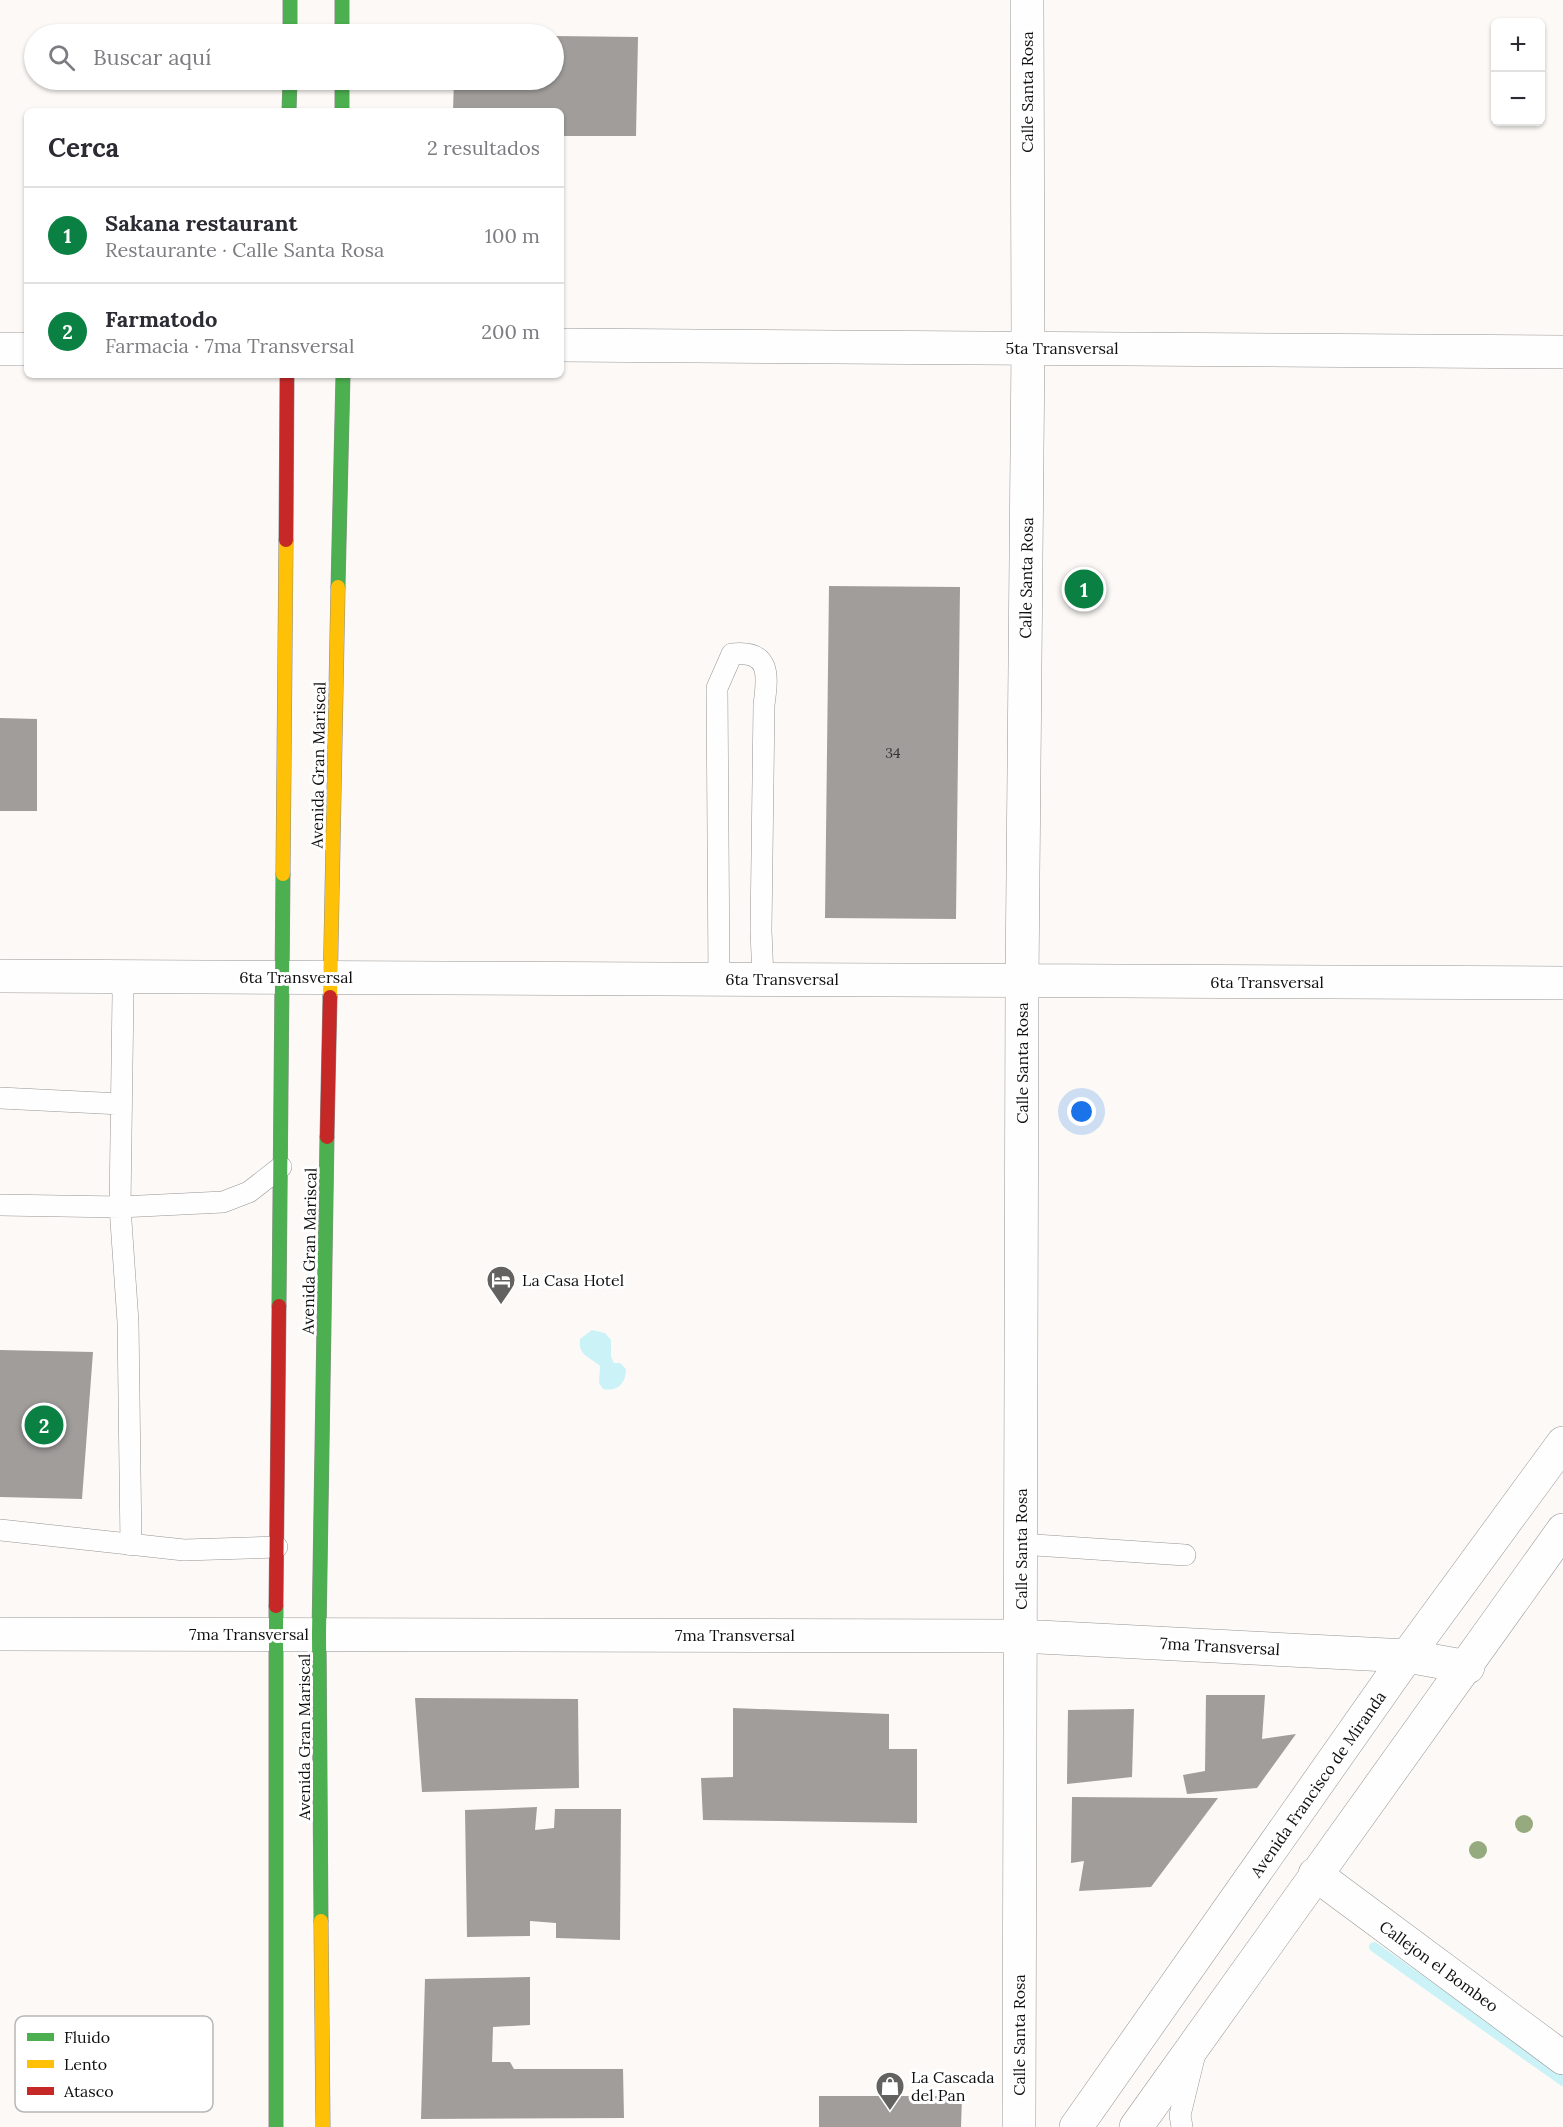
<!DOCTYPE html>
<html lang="es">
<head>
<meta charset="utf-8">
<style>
	:root { --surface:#fff; --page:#f7f7f7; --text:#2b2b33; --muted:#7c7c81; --line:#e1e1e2; --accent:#0b8043 }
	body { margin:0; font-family:Lora,serif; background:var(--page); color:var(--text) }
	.controls { position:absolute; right:18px; top:18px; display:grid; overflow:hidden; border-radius:9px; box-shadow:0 2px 4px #0004 }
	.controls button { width:54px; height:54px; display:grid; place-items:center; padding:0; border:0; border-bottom:2px solid var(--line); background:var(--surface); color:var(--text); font:30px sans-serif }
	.you { position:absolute; left:1082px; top:1112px; width:21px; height:21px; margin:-15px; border:4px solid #fff; border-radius:50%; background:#1a73e8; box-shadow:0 0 0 9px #1a73e833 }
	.badge { display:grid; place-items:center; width:39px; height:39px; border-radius:50%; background:var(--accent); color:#fff; font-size:20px; font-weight:700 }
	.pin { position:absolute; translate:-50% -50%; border:3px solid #fff; box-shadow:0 2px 6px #0006 }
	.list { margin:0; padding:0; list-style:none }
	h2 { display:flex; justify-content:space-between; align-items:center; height:78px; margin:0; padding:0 24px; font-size:26px }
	h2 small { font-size:20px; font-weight:400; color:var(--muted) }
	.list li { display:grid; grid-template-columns:39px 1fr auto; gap:18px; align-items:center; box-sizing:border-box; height:96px; padding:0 24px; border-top:2px solid var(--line) }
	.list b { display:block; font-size:22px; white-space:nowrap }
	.list p { margin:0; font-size:20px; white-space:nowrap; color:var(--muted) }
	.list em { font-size:20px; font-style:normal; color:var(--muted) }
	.icon { flex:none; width:33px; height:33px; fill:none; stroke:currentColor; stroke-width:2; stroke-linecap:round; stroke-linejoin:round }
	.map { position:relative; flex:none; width:1563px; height:2127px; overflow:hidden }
	.search { position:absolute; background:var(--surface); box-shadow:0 2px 4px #0004; left:24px; top:24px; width:540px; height:66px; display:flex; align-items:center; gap:15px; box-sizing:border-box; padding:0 21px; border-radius:33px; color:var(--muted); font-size:22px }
	.panel { position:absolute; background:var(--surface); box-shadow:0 2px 4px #0004; left:24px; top:108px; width:540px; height:270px; border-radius:9px }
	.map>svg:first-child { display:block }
	.water { fill:#cbf3f7 }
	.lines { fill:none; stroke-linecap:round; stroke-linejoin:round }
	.stream { stroke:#cbf3f7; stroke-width:10 }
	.building { fill:#a09d9b }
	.lane-casing { stroke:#969594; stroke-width:22 }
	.street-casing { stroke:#969594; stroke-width:34 }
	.fast-casing { stroke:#8d8c8a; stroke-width:15 }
	.slow-casing { stroke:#8d8c8a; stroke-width:15 }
	.jam-casing { stroke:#8d8c8a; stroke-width:15 }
	.lane { stroke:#fffefe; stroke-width:21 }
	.street { stroke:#fffefe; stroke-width:33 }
	.fast { stroke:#4caf50; stroke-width:14 }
	.slow { stroke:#ffc107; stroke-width:14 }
	.jam { stroke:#c62828; stroke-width:14 }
	.tree { fill:#96aa7f }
	.labels { text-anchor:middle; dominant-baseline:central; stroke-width:6; stroke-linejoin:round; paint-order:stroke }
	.number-label { font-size:14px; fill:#343333 }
	.street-label { font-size:16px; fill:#101010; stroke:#fff }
	.poi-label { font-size:16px; fill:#101010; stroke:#fff; text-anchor:start }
	.key { fill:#fff; stroke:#b7b7b7; stroke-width:1.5 }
	.key-label { font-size:16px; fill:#101010 }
</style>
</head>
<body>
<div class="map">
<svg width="1563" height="2127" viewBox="0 0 1563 2127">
	<rect width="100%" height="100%" fill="#fcf9f6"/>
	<path class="water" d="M592,1330L605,1333L611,1340V1357L614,1363H620L626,1369C626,1383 618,1392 603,1389L599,1383L600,1366C589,1356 578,1356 580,1339Z"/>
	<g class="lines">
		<path class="stream" d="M1374,1947L1563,2081"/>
	</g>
	<path class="building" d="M554,36L638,37L636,136H561V111H453L454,80H554Z
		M829,586L960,587L956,919L825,918Z
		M0,718L37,719V811H0Z
		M0,1350L93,1352L82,1499L0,1497Z
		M1206,1695H1265L1262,1739L1296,1734L1257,1788L1187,1794L1183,1775L1205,1771Z
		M415,1698L578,1699L579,1788L422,1792Z
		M733,1708L889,1714V1749H917V1823L703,1820L701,1778L733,1777Z
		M1134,1709L1132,1777L1067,1784L1068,1710Z
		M1072,1797L1202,1798H1218L1151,1887L1079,1891L1084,1861L1071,1863Z
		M537,1807L535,1830L554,1828L555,1809H621L620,1940L556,1938V1923L530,1921V1936L467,1937L465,1810Z
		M530,1977V2025L493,2027L492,2062H510L514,2069H623L624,2118L421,2119L425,1979Z
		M819,2096H962L961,2127H819Z"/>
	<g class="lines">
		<g class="lane-casing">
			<path id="lane" d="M120,976L123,994L120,1207L223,1202L249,1192L281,1167
				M719,979L717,688L732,654C771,650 768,675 764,705L761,931L763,978
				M0,1098L121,1104
				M0,1205L120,1207L128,1322L131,1545
				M0,1530L184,1550L277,1547
				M1020,1544L1185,1555
				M1182,2127L1180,2115L1194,2058"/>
		</g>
		<g class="street-casing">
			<path id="street" d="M561,345L1563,352
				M0,349H27
				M0,976L1563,983
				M0,1634L1020,1636L1407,1656L1468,1667
				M1315,1874L1563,2058
				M1019,2127L1022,981L1028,348L1027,0
				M1076,2127L1407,1656L1563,1443
				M1136,2127L1563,1530"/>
		</g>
		<g class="fast-casing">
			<path id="fast" d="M290,0V34
				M342,0V34
				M342,80V111
				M289,111L290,80
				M338,587L343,375
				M279,1306L283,874
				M321,1921L319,1634L327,1137
				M276,2127V1606"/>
		</g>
		<g class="slow-casing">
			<path id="slow" d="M283,874L286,540
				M330,997L338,587
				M321,1921L323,2127"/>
		</g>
		<g class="jam-casing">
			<path id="jam" d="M286,540L287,375
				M327,1137L330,997
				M276,1606L279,1306"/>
		</g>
		<use href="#lane" class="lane"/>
		<use href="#street" class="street"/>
		<use href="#fast" class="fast"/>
		<use href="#slow" class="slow"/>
		<use href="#jam" class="jam"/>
	</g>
	<g class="tree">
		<circle cx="1524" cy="1824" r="9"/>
		<circle cx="1478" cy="1850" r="9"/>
	</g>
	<defs>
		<g id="hotel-pin" transform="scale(1.5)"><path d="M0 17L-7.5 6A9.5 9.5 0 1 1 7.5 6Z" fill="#636260" stroke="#fff"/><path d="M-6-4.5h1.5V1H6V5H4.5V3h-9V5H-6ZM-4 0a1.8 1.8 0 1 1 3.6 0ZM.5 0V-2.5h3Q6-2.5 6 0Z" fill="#fff"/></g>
		<g id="shop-pin" transform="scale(1.5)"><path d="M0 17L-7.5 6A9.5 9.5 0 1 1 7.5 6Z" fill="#636260" stroke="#fff"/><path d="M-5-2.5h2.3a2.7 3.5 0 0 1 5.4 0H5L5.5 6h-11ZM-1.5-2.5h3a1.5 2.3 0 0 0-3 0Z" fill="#fff"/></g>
	</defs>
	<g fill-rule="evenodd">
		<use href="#hotel-pin" x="501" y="1280"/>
		<use href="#shop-pin" x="890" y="2086"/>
	</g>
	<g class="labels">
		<g class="number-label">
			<text x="893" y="753">34</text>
		</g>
		<g class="street-label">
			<text transform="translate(1027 92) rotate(-90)">Calle Santa Rosa</text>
			<text x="1062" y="348">5ta Transversal</text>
			<text transform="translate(1026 578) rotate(-89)">Calle Santa Rosa</text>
			<text transform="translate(318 765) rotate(-89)">Avenida Gran Mariscal</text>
			<text x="296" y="977">6ta Transversal</text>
			<text x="782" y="979">6ta Transversal</text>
			<text x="1267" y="982">6ta Transversal</text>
			<text transform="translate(1022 1063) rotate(-90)">Calle Santa Rosa</text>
			<text transform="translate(309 1251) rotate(-89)">Avenida Gran Mariscal</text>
			<text transform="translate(1021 1549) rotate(-90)">Calle Santa Rosa</text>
			<text x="249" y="1634">7ma Transversal</text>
			<text x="735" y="1635">7ma Transversal</text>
			<text transform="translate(1220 1646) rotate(3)">7ma Transversal</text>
			<text transform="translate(304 1737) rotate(-90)">Avenida Gran Mariscal</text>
			<text transform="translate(1318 1784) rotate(-55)">Avenida Francisco de Miranda</text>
			<text transform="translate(1439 1966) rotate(36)">Callejon el Bombeo</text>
			<text transform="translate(1019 2035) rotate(-90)">Calle Santa Rosa</text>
		</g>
		<g class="poi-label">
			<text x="522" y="1280">La Casa Hotel</text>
			<text x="911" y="2077">La Cascada<tspan x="911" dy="18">del Pan</tspan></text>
		</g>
	</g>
	<rect x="15" y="2016" width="198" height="96" rx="9" class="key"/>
	<rect x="27" y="2033" width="27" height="8" fill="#4caf50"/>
	<rect x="27" y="2060" width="27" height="8" fill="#ffc107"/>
	<rect x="27" y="2087" width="27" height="8" fill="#c62828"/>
	<g class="key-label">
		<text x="64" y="2043">Fluido</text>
		<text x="64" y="2070">Lento</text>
		<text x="64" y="2097">Atasco</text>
	</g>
</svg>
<div class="controls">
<button>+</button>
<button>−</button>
</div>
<div class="you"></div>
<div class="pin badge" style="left:1084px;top:589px">1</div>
<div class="pin badge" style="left:44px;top:1425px">2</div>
<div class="search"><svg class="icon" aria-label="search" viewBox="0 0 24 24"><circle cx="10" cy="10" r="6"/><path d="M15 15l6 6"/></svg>Buscar aquí</div>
<section class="panel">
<h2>Cerca<small>2 resultados</small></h2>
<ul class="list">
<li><span class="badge">1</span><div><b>Sakana restaurant</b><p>Restaurante · Calle Santa Rosa</p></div><em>100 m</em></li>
<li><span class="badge">2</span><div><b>Farmatodo</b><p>Farmacia · 7ma Transversal</p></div><em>200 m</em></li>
</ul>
</section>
</div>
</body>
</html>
